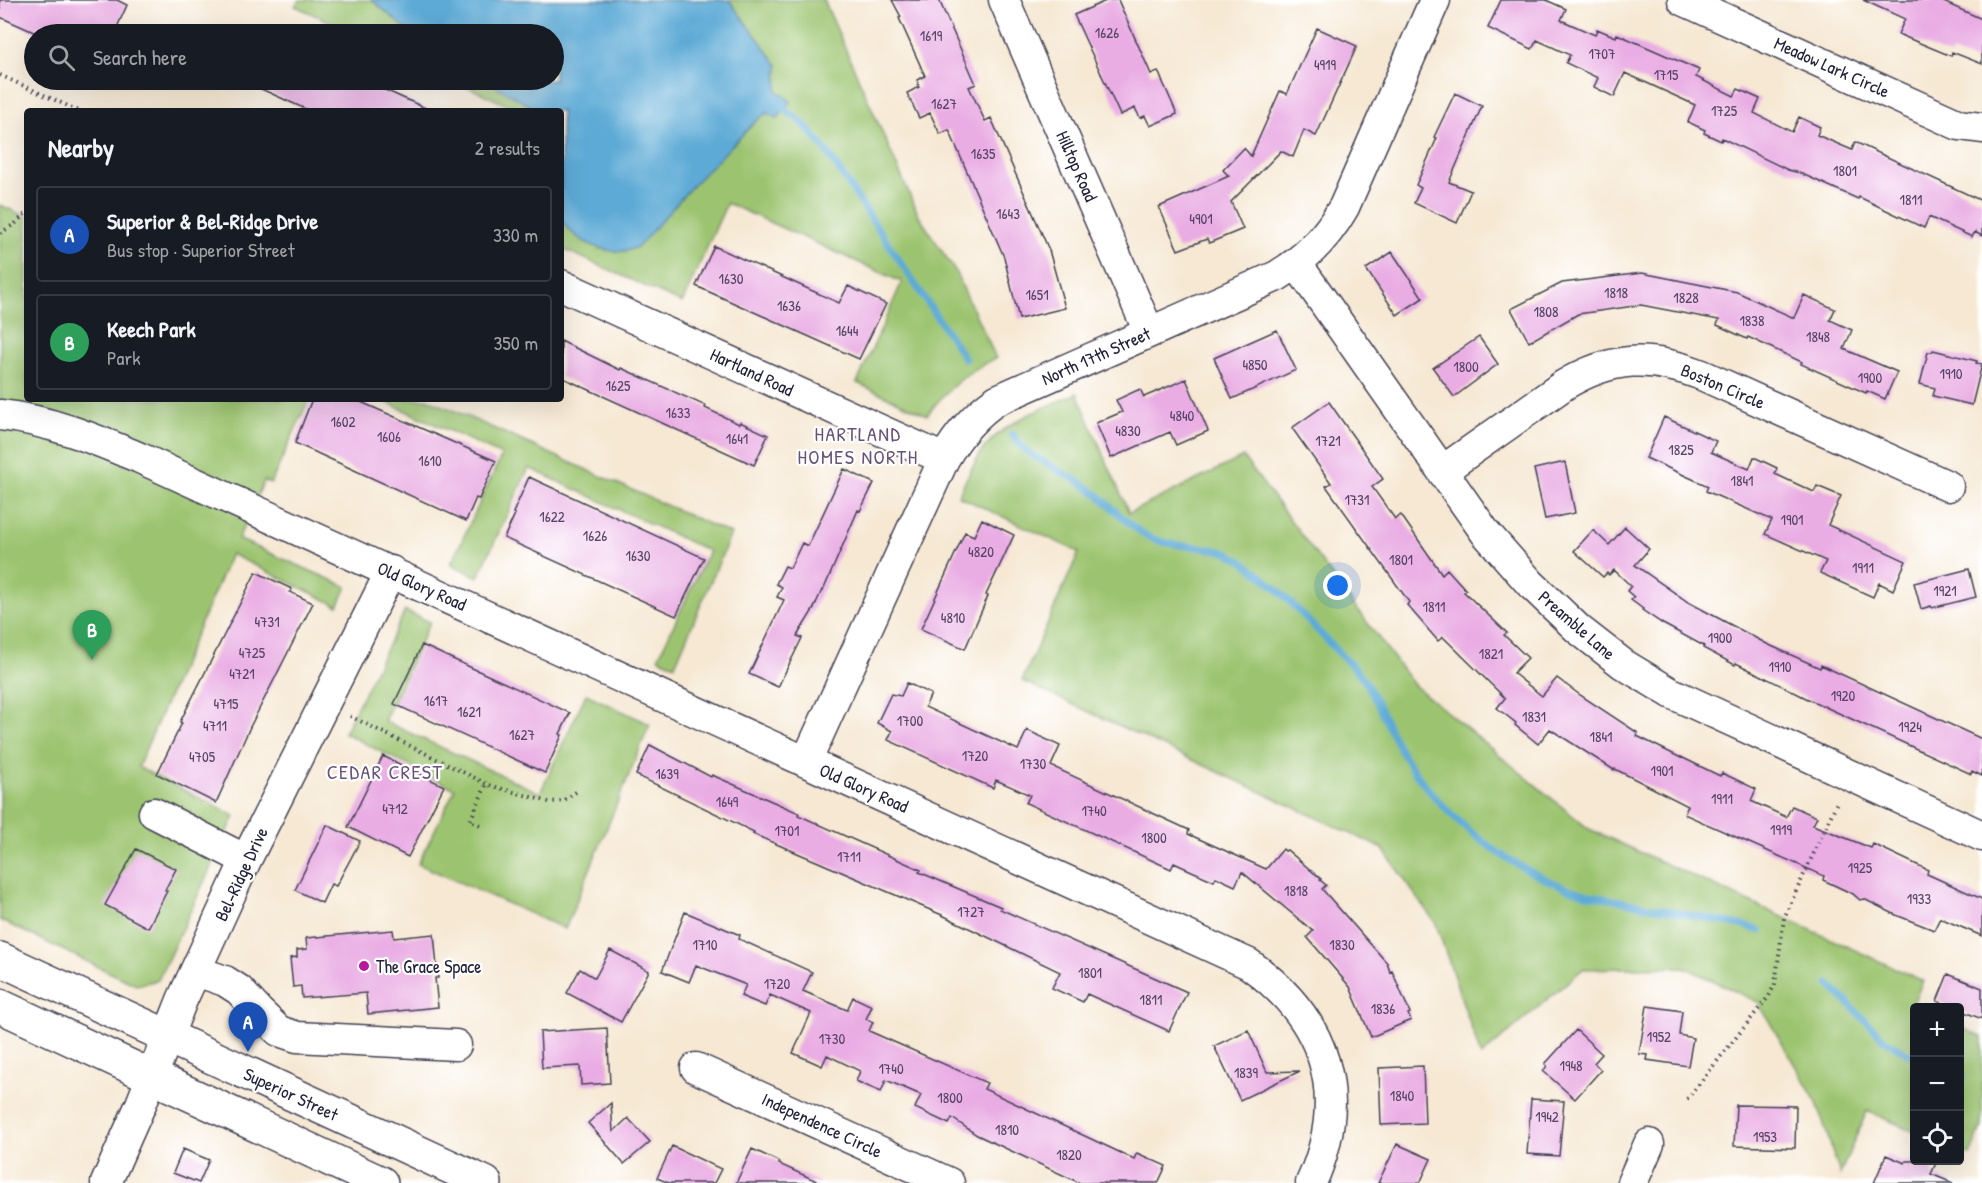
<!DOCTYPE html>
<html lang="en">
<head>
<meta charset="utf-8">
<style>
	:root { --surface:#171b24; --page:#242831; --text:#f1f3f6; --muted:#9ea1a6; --line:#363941; --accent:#d93025 }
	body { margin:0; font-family:"Patrick Hand",sans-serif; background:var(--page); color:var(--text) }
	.controls { position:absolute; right:18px; bottom:18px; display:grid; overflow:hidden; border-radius:6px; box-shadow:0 6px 24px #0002 }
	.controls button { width:54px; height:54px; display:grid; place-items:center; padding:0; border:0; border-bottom:2px solid var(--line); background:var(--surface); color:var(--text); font:30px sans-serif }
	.you { position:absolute; left:1338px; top:586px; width:21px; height:21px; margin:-15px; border:4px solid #fff; border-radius:50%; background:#1a73e8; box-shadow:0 0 0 9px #1a73e833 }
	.badge { display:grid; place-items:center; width:39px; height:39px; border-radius:50%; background:var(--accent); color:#fff; font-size:20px; font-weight:700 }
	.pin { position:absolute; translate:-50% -50px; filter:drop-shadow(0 2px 3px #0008) }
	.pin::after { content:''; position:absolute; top:32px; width:21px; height:18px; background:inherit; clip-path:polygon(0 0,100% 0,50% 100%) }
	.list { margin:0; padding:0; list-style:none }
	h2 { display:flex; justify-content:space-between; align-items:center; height:78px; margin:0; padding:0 24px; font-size:26px }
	h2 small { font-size:20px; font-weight:400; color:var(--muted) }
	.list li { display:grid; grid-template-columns:39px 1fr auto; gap:18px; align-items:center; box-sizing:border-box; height:96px; margin:0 12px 12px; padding:0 12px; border:2px solid var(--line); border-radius:6px }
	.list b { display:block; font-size:22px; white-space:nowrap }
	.list p { margin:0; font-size:20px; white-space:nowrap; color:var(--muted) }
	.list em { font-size:20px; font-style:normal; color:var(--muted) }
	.icon { flex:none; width:33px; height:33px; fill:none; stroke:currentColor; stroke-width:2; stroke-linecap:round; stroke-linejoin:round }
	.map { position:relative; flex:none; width:1982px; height:1183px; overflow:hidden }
	.search { position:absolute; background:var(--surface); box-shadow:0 6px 24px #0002; left:24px; top:24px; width:540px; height:66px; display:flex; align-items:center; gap:15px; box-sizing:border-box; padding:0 21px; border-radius:33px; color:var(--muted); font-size:22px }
	.panel { position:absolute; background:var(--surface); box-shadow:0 6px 24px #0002; left:24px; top:108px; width:540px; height:294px; border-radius:6px }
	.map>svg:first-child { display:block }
	.green { fill:#9cc46f; stroke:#5f7355; stroke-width:1.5 }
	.water { fill:#5daad6; stroke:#406688; stroke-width:1.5 }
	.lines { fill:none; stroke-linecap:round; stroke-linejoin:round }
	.stream { stroke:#5daad6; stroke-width:7 }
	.building { fill:#e9ace3 }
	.minor-casing { stroke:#424052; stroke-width:33 }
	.major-casing { stroke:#424052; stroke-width:36 }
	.path { stroke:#424052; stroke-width:4; stroke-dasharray:1.5 4.5; stroke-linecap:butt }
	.minor { stroke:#fff; stroke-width:30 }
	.major { stroke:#fff; stroke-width:33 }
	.poi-dot { fill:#b5179e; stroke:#fff; stroke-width:2 }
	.labels { text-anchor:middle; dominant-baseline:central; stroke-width:4.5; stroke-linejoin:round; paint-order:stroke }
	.number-label { font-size:15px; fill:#544465 }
	.street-label { font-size:18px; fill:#22223b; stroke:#fff }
	.poi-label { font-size:18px; fill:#22223b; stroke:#fff; text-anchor:start }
	.neighbourhood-label { font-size:20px; letter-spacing:1.5px; fill:#685276; stroke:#fff }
</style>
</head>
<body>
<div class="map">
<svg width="1982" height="1183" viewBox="0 0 1982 1183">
	<rect width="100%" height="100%" fill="#fff"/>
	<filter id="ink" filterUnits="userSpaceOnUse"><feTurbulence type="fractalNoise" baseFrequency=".0167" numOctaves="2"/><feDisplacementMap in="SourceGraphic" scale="12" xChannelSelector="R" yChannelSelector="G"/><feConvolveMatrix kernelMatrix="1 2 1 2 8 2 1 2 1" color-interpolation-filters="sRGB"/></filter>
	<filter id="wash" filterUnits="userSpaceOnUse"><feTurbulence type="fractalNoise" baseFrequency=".008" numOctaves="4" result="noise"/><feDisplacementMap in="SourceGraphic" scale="24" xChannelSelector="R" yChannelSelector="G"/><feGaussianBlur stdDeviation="1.35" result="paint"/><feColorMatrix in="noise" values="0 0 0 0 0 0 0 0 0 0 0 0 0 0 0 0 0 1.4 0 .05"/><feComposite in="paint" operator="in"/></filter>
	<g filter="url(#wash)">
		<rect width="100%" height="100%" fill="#f6e8d3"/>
		<path class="green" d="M300,0H824L919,216L955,271L996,358C965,373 948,388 927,415L857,383L902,282L727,203L682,303L561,248V111H520L453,80H554V34H357L295,6Z
			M0,205L27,217V399H309L271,483L264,481L238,539L347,587L338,606L231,554L138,767L235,816L158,980L136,985L0,920Z
			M1077,393L1129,513L1243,457L1414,685L1589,829L1923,981L1912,1006L1915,1008L1914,1131L1867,1111L1840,1174L1817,1103L1758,1002L1684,967L1583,969L1481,1056L1436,924L1382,848L1022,681L1079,552L958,496C966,480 974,461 985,447C1008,419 1045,408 1077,393Z
			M380,399H428L731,534L675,665L658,658L709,551L529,468L478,577L451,564L502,455Z
			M405,611L430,622L384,721L540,793L586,694L650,724L565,929L418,864L455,789L344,733Z
			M1960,1027L1982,1037V1126L1970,1155L1960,1151Z"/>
		<path class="water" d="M372,0H729L778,65L777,91L791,101L778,118L767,113L756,121L693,185L639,246C613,260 577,243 561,221V111H535L534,108L485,80H554V34H412Z"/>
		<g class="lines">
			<path class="stream" d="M785,110L802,122L825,149L965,359
				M1012,434C1017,440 1021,447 1027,451C1048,466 1072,476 1093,491C1114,507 1129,528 1153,539C1176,548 1201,545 1225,552C1241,557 1273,585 1286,598C1303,615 1320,633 1336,650C1345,660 1357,669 1364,680C1381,706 1390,735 1407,761C1448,823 1514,873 1585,894L1745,926L1760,931
				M1829,984L1885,1040L1914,1057
				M1960,1076L1963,1077"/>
		</g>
		<g id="blocks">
			<path class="building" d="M0,0H117L127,5L114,34H38L0,17Z
				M892,0H939L976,84L969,87L985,121L991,118L1049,250L1065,308L1019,319L1004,257L949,130L940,134L930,113L919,118L907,93L919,87L917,80L925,76L899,18L901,17Z
				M1108,0H1118L1151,74L1158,71L1177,114L1150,126L1145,116L1140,118L1135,108L1120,115L1074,15Z
				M1501,0H1546L1566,9L1561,20L1595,35L1597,29L1616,37L1617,34L1699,70L1696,77L1734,96L1738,89L1760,99L1754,113L1792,132L1799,117L1820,127L1817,135L1852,150L1855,142L1982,201V236L1975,232L1972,237L1929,217L1924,228L1859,197L1858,199L1800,173L1788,170L1722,138L1721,141L1704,133L1705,130L1688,122L1695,105L1625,73L1614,97L1594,87L1598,78L1566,63L1570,55L1537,40L1532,49L1488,28Z
				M1863,0H1939L1982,19V64L1952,52L1951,56L1898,34L1905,19Z
				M1317,28L1357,46L1316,136L1304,130L1293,157L1281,151L1231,202L1243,229L1209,243L1207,239L1178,250L1159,207L1229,176L1223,170L1244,148L1251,156L1280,91L1287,94Z
				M241,80H324L337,86L340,80H363L432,111H310Z
				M1455,93L1482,106L1449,182L1471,191L1457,223L1414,203L1421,188L1416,185L1437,138L1434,137Z
				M714,246L839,303L848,286L886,304L859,359L696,286Z
				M1392,252L1423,298L1397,315L1366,269Z
				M1642,273L1737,292L1794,318L1804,295L1835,309L1830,320L1852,330L1844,349L1897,372L1885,399L1867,391L1866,393L1801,364L1802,362L1748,337L1747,339L1717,325L1719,320L1641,305L1578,314L1529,342L1511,309L1562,283Z
				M1277,330L1296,370L1232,399L1214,358Z
				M1479,337L1498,364L1454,397L1433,368Z
				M561,341L620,370L621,368L706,406L705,408L739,424L740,422L768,435L754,465L561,377Z
				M1933,350L1977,361L1976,363L1982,364L1972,405L1933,396L1935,388L1920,384L1928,352H1932Z
				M1186,379L1208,431L1176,445L1170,432L1111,458L1096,423L1122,412L1116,400L1140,389L1144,397Z
				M312,399H354L496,461L479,499L476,498L466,521L295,443Z
				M1329,402L1383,479L1372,487L1395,519L1401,515L1442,574L1447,569L1466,590L1464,592L1507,633L1504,635L1528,658L1513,673L1542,696L1557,678L1580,695L1638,733L1637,736L1681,758V757L1720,776L1722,773L1756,789L1751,801L1786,817L1792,806L1817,817L1813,825L1871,848L1873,844L1928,870L1927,874L1982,899V936L1940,918L1934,930L1896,915L1864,899L1860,900L1853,894L1823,880L1824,876L1684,814L1688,806L1615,769L1614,770L1550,729L1538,744L1515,725L1516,723L1497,708L1505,698L1443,637L1438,641L1407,605L1409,602L1326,486L1331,483L1292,428Z
				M1664,417L1716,441L1711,452L1749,469L1754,457L1777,468L1775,474L1814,492L1817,486L1841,496L1828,525L1906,561L1893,590L1879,583L1873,597L1820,573L1826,561L1765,534L1772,520L1706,491L1708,486L1646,458Z
				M1565,462L1575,513L1545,519L1534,469Z
				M844,469L874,483L860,511L858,510L823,591L822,590L813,610L797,636L802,638L778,687L749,674L784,600L777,597L782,587L776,584L785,566L790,568L802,543L808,546Z
				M529,477L704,558L676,616L504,538L515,514L513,513Z
				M982,519L1014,535L986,595L988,596L965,649L921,629L965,532L974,536Z
				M1625,527L1649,549L1635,565L1688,602L1767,644L1820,668L1821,665L1982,739V776L1972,771L1971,774L1806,698L1736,663L1735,665L1703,648L1704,646L1663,624L1642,610L1643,609L1631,600L1634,597L1627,591L1631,586L1614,570L1609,575L1607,573L1603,577L1574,551L1593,530L1609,545Z
				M1969,569L1976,597L1932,608L1931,606L1921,609L1914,583Z
				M256,572L292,589L290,592L313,603L250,727L216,803L157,774L182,723L180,722Z
				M422,645L570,713L560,734L562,735L545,773L394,704Z
				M907,683L931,694L925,707L1018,750L1027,730L1060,746L1051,766L1189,830L1188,834L1266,869L1283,849L1285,851L1287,850L1321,879L1320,880L1326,885L1322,889L1387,963L1390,972L1392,971L1410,1013L1408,1014L1411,1020L1371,1037L1350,987L1307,937L1313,931L1242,872L1235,886L1216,877L1214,881L1174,863L1171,869L1026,803L1030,795L996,780L993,788L888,740L892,731L877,723L891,694L901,696Z
				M650,745L711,777L712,775L769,800L799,813L798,815L921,870L919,872L1001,907L1000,909L1187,992L1169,1031L1087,994L1083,1002L1052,988L1060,972L942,915L753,834L754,832L636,775Z
				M383,756L444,786L408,857L348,827Z
				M327,825L360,841L336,886L331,884L322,903L295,890Z
				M136,849L176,869L165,890L167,891L148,928L105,905Z
				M685,912L740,935L739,939L812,972L803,991L847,1010L853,997L872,1006L866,1019L873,1022L869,1031L987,1083L984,1089L1134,1159L1137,1153L1166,1166L1158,1183H1080L977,1135L952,1118L949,1124L915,1108L921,1095L886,1080L881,1092L856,1081L860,1071L827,1055L822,1066L793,1053L811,1013L770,995L765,1006L741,996L746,985L696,965L689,982L662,971Z
				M393,930L394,938L434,934L438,978H435L438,1007L368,1014L366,993L302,998L301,986L293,987L290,958L297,957V950L307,949L306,938Z
				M610,950L649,971L621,1022L567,993L580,969L595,978Z
				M1948,974L1982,988V1019L1959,1010V1008H1953L1937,1001Z
				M1647,1006L1682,1011L1679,1035L1693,1038L1688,1066L1647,1060L1648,1055L1639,1054Z
				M607,1028L610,1083L581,1085L580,1066L542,1068L540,1032Z
				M1248,1030L1267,1072L1300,1071L1240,1100L1214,1046Z
				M1576,1030L1602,1054L1594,1063L1601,1070L1575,1099L1543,1071L1547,1066L1545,1064Z
				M1423,1066L1425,1123L1381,1125L1379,1068Z
				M1531,1099L1564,1101L1559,1156L1527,1154Z
				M611,1103L613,1132L628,1118L650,1142L624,1164L588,1123Z
				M1736,1105L1796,1106L1795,1148L1734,1146Z
				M1397,1144L1431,1159L1420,1183H1378Z
				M672,1146L721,1169L714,1183H669L657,1178Z
				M183,1149L209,1160L199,1183L173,1173Z
				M752,1149L780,1162L779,1164L821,1183H736Z
				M1886,1155L1905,1163L1906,1161H1937L1931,1174L1953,1183H1874Z"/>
		</g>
	</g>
	<g filter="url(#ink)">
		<use href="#blocks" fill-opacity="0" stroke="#424052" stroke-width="1.5"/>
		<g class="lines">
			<g class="minor-casing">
				<path id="minor" d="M1004,0L1149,332
					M1683,0L1959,125L1982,128
					M1297,264L1485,532L1530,583L1578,629L1623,664L1671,693L1982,836
					M561,285L944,459
					M0,415C49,420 95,439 140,458L1249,964C1326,1019 1351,1095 1311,1183
					M1442,471L1564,385C1612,356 1651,355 1702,375L1948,486
					M806,762L944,459C958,435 974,415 997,400L1277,276C1306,259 1327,237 1344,207L1435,0
					M154,813L246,860
					M196,971L225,981L239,990L259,1012L279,1031L297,1037L456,1045
					M696,1068L949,1183
					M106,1183L141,1104L182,1000L246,860L391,571
					M1632,1183L1649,1144"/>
			</g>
			<g class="major-casing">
				<path id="major" d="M0,959L485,1183
					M0,1006L381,1183"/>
			</g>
			<path class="path" d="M0,75L79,111
				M0,233L15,224L27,212
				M350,716L489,785L549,802L563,801L576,792
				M480,825L470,821L487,783
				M1687,1099L1769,996L1775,984L1784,918L1838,800"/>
			<use href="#minor" class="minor"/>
			<use href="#major" class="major"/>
		</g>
	</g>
	<circle class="poi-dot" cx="364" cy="966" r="6"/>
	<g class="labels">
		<g class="number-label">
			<text x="1107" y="32">1626</text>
			<text x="931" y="35">1619</text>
			<text x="1602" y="53">1707</text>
			<text x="1325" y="64">4919</text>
			<text x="1666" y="74">1715</text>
			<text x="944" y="103">1627</text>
			<text x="1724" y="110">1725</text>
			<text x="983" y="153">1635</text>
			<text x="1845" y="170">1801</text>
			<text x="1911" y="199">1811</text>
			<text x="1008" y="213">1643</text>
			<text x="1201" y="218">4901</text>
			<text x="731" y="278">1630</text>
			<text x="1616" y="292">1818</text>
			<text x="1037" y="294">1651</text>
			<text x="1686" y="297">1828</text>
			<text x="789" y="305">1636</text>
			<text x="1546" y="311">1808</text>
			<text x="1752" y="320">1838</text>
			<text x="847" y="330">1644</text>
			<text x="1818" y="336">1848</text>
			<text x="1255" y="364">4850</text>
			<text x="1466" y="366">1800</text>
			<text x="1951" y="373">1910</text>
			<text x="1870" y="377">1900</text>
			<text x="618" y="385">1625</text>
			<text x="678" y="412">1633</text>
			<text x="1182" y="415">4840</text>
			<text x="343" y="421">1602</text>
			<text x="1128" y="430">4830</text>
			<text x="389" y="436">1606</text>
			<text x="737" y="438">1641</text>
			<text x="1328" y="440">1721</text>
			<text x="1681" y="449">1825</text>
			<text x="430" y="460">1610</text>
			<text x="1742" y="480">1841</text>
			<text x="1357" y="499">1731</text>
			<text x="552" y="516">1622</text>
			<text x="1792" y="519">1901</text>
			<text x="595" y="535">1626</text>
			<text x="981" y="551">4820</text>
			<text x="638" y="555">1630</text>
			<text x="1401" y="559">1801</text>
			<text x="1863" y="567">1911</text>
			<text x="1945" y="590">1921</text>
			<text x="1434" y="606">1811</text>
			<text x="953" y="617">4810</text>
			<text x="267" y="621">4731</text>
			<text x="1720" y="637">1900</text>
			<text x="252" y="652">4725</text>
			<text x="1491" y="653">1821</text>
			<text x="1780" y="666">1910</text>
			<text x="242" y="673">4721</text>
			<text x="1843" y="695">1920</text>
			<text x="436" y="700">1617</text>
			<text x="226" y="703">4715</text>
			<text x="469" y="711">1621</text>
			<text x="1534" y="716">1831</text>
			<text x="910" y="720">1700</text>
			<text x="215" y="725">4711</text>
			<text x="1910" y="726">1924</text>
			<text x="522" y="734">1627</text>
			<text x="1601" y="736">1841</text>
			<text x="975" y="755">1720</text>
			<text x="202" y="756">4705</text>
			<text x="1033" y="763">1730</text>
			<text x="1662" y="770">1901</text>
			<text x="667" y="773">1639</text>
			<text x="1722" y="798">1911</text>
			<text x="727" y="801">1649</text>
			<text x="395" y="808">4712</text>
			<text x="1094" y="810">1740</text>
			<text x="1781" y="829">1919</text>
			<text x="787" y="830">1701</text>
			<text x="1154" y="837">1800</text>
			<text x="849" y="856">1711</text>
			<text x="1860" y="867">1925</text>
			<text x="1296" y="890">1818</text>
			<text x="1919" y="898">1933</text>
			<text x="971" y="911">1727</text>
			<text x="705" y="944">1710</text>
			<text x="1342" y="944">1830</text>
			<text x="1090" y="972">1801</text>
			<text x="777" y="983">1720</text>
			<text x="1151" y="999">1811</text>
			<text x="1383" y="1008">1836</text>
			<text x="1659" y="1036">1952</text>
			<text x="832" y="1038">1730</text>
			<text x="1571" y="1065">1948</text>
			<text x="891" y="1068">1740</text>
			<text x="1246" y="1072">1839</text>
			<text x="1402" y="1095">1840</text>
			<text x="950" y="1097">1800</text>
			<text x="1547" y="1116">1942</text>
			<text x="1007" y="1129">1810</text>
			<text x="1765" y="1136">1953</text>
			<text x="1069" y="1154">1820</text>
		</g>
		<g class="street-label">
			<text transform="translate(1832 67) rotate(24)">Meadow Lark Circle</text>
			<text transform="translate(1077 166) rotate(66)">Hilltop Road</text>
			<text transform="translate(1096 356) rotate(-24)">North 17th Street</text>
			<text transform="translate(752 372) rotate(25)">Hartland Road</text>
			<text transform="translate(1723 386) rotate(23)">Boston Circle</text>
			<text transform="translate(422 586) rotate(24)">Old Glory Road</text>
			<text transform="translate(1577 625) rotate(41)">Preamble Lane</text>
			<text transform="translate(864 788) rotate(24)">Old Glory Road</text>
			<text transform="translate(241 874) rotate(-65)">Bel-Ridge Drive</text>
			<text transform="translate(291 1094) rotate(25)">Superior Street</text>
			<text transform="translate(822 1125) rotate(25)">Independence Circle</text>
		</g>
		<g class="poi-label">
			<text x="376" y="966">The Grace Space</text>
		</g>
		<g class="neighbourhood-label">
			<text x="858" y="433">HARTLAND<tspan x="858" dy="23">HOMES NORTH</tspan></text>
			<text x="385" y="771">CEDAR CREST</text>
		</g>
	</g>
</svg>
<div class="controls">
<button>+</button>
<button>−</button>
<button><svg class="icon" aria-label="locate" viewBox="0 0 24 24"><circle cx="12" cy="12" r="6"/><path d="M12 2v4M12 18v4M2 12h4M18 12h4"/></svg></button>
</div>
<div class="you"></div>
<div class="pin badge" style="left:248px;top:1052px;background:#1a4fb4">A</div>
<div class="pin badge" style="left:92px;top:660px;background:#2e9e5b">B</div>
<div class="search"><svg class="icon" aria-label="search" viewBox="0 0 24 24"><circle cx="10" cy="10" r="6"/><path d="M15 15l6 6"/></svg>Search here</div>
<section class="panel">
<h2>Nearby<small>2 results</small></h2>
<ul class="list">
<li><span class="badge" style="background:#1a4fb4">A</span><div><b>Superior &amp; Bel‐Ridge Drive</b><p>Bus stop · Superior Street</p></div><em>330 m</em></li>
<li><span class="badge" style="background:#2e9e5b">B</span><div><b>Keech Park</b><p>Park</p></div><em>350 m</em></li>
</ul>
</section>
</div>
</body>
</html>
